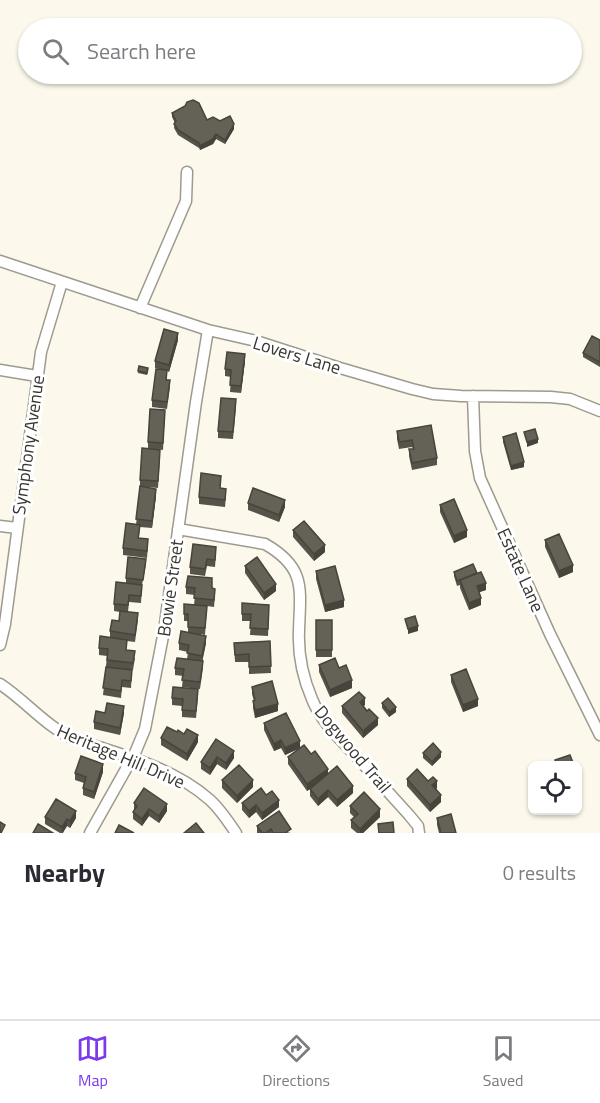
<!DOCTYPE html>
<html lang="en">
<head>
<meta charset="utf-8">
<style>
	:root { --surface:#fff; --page:#f7f7f7; --text:#2b2b33; --muted:#7c7c81; --line:#e1e1e2; --accent:#7c3aed }
	body { margin:0; font-family:"Titillium Web",sans-serif; background:var(--page); color:var(--text) }
	.controls { position:absolute; right:18px; bottom:18px; display:grid; overflow:hidden; border-radius:9px; box-shadow:0 2px 4px #0004 }
	.controls button { width:54px; height:54px; display:grid; place-items:center; padding:0; border:0; border-bottom:2px solid var(--line); background:var(--surface); color:var(--text); font:30px sans-serif }
	.list { margin:0; padding:0; list-style:none }
	h2 { display:flex; justify-content:space-between; align-items:center; height:78px; margin:0; padding:0 24px; font-size:26px }
	h2 small { font-size:20px; font-weight:400; color:var(--muted) }
	.icon { flex:none; width:33px; height:33px; fill:none; stroke:currentColor; stroke-width:2; stroke-linecap:round; stroke-linejoin:round }
	.map { position:relative; flex:none; width:600px; height:833px; overflow:hidden }
	.search { position:absolute; background:var(--surface); box-shadow:0 2px 4px #0004; left:18px; right:18px; top:18px; height:66px; display:flex; align-items:center; gap:15px; box-sizing:border-box; padding:0 21px; border-radius:33px; color:var(--muted); font-size:22px }
	.sheet { height:186px; background:var(--surface) }
	nav { display:flex; justify-content:space-around; align-items:center; box-sizing:border-box; height:84px; border-top:2px solid var(--line); background:var(--surface); font-size:16px; color:var(--muted) }
	nav a { display:grid; justify-items:center; gap:3px }
	nav .on { color:var(--accent) }
	.map>svg:first-child { display:block }
	.lines { fill:none; stroke-linecap:round; stroke-linejoin:round }
	.minor-casing { stroke:#9d9a8e; stroke-width:13 }
	.minor { stroke:#fff; stroke-width:10 }
	.wall { fill:#56534a }
	.shaded-wall { fill:#46443c }
	.building { fill:#646156; stroke:#46443c; stroke-width:1.5 }
	.labels { text-anchor:middle; dominant-baseline:central; stroke-width:6; stroke-linejoin:round; paint-order:stroke }
	.street-label { font-size:18px; fill:#373631; stroke:#fff }
</style>
</head>
<body>
<div class="map">
<svg width="600" height="833" viewBox="0 0 600 833">
	<rect width="100%" height="100%" fill="#fcf9ec"/>
	<g class="lines">
		<g class="minor-casing">
			<path id="minor" d="M0,261L208,330L256,341L340,368L412,389L433,394L461,396L551,397L570,399L600,411
				M140,308L186,201L187,172
				M0,370L37,376
				M473,396L475,451L480,478L550,634L600,735
				M0,526L17,528
				M178,529L265,544C307,568 300,590 299,631C298,653 303,678 312,699C320,720 338,737 353,753C372,774 390,794 409,815L418,826L419,833
				M0,645L5,624L41,352L62,282
				M0,684C26,701 45,726 74,739C120,754 173,767 210,800C220,809 228,821 236,833
				M90,833L135,753L145,729L164,631L196,402L208,330"/>
		</g>
		<use href="#minor" class="minor"/>
	</g>
	<path class="wall" d="M172,113L207,120L234,129L225,144L216,139L213,144L200,150L199,148L178,135L174,128L175,123L172,117Z
		M178,340L169,372L167,371V380L170,387L167,409L152,407V400L159,369L155,368V361Z
		M600,340V367L583,357V353Z
		M245,361L241,393L230,392L231,377L225,376V369Z
		M148,370L147,375L138,373V371Z
		M236,407L233,439L218,438V431Z
		M165,410L163,450L155,449L160,457L158,488L146,487L156,496L152,528L140,527L139,538L148,546L147,558L123,555V548L136,525L140,487V480L148,449V442Z
		M431,425L437,458V465L412,470L409,456V449H413L412,447L399,449L397,439V431Z
		M503,437L524,467L511,470L503,442Z
		M221,483L220,488L226,496L225,507L199,504V497Z
		M248,503L285,507L279,522L248,510Z
		M440,505L467,537L454,543L440,512Z
		M293,530L325,552L314,561L293,537Z
		M545,540L573,572L559,578L545,547Z
		M216,554L215,567L207,566L205,576L190,574V567Z
		M146,564L142,585L141,603L129,602L128,612L138,620L135,642L127,641L126,650L135,658L133,670H132L131,688L122,687L121,698L103,695L107,656L99,655V648L110,638V631L119,621L120,612L114,611V604L126,583V578Z
		M245,566L276,591L264,600L245,573Z
		M316,571L344,607L325,612L316,579Z
		M454,572L477,573L486,590L479,592L481,605L469,610L460,588V585L457,586L454,576Z
		M186,587L212,588L215,596L214,607L207,606L205,635L201,634L206,643L202,661L203,668L200,689L182,687L183,676L175,675V668L187,659L188,652L179,650V643L188,632V621H184V604L194,605L195,595L186,594Z
		M242,603L269,612L268,636L250,635L251,621H242Z
		M316,620H332V657H316Z
		M270,641L271,673L249,674V662H235L234,643Z
		M319,665L352,688L330,697L319,672Z
		M451,675L478,706L463,712L451,682Z
		M252,687L278,711L255,718L253,708V701H254L252,694Z
		M198,696L196,718L182,717V706L172,705V698Z
		M382,703L396,712L389,717L382,708Z
		M365,705L363,706L378,725L363,738L342,713V706Z
		M105,713H124L120,735L94,729V722Z
		M264,723L300,748L285,755L281,748L274,751L264,730Z
		M177,732L184,734L198,742L187,761L161,745V738Z
		M216,739L234,758L226,770L217,764L210,775L201,769V762Z
		M423,753L441,757L432,766L423,758Z
		M311,754L328,774L353,793L337,807L328,797L318,806L310,796V789L313,787L307,791L288,764V757Z
		M103,772L94,799L83,795V788L84,783L75,780V773Z
		M407,779L428,781L437,788L436,789L441,802L430,812L407,786Z
		M222,780L253,787L237,803L222,788Z
		M266,795L279,807L262,820L256,812L249,818L242,810V803Z
		M134,803L167,811L159,823L149,816L142,826L133,819V812L134,810Z
		M350,806L380,817L363,833H357L351,828V820L355,818L350,813Z
		M45,817L76,818L70,828L67,826L63,833H60L45,824Z
		M437,818L456,833H439L437,825Z
		M257,826L291,833H257Z"/>
	<path class="shaded-wall" d="M234,124V129L225,144V140Z
		M216,134V139L213,144L200,150V146Z
		M178,333V340L169,372V365Z
		M245,354V361L241,393V386Z
		M538,439V443L527,447V442Z
		M524,462V467L511,470V466Z
		M156,489V496L152,528V521Z
		M285,500V507L279,522V515Z
		M467,530V537L454,543V536Z
		M325,545V552L314,561V554Z
		M573,565V572L559,578V571Z
		M486,583V590L477,593V586Z
		M276,584V591L264,600V593Z
		M481,598V605L469,610V603Z
		M344,600V607L325,612V605Z
		M418,626V631L408,634V629Z
		M206,636V643L202,663V656Z
		M352,680V688L330,697V690Z
		M365,698V705L360,709V702Z
		M478,699V706L463,712V705Z
		M278,704V711L255,718V710Z
		M124,706V713L120,735V728Z
		M396,707V712L389,717V712Z
		M378,718V725L363,738V731Z
		M198,735V742L187,761V754Z
		M281,740V748L274,751V744Z
		M300,741V748L285,755V748Z
		M234,751V758L226,770V763Z
		M441,752V757L432,766V762Z
		M217,757V764L210,775V768Z
		M103,764V772L94,799V792Z
		M328,769V776L307,791V784Z
		M253,780V787L237,803V796Z
		M437,781V788L432,792V785Z
		M353,786V793L337,807V800Z
		M328,790V797L318,806V799Z
		M441,795V802L430,812V805Z
		M279,800V807L262,820V813Z
		M167,804V811L159,823V816Z
		M256,805V812L249,818V811Z
		M149,809V816L142,826V819Z
		M380,809V817L363,833H360V829Z
		M76,811V818L70,828V821Z
		M67,819V826L62,833V827Z"/>
	<path class="building" d="M193,100L199,103L207,120L213,117L220,121L230,116L234,124L225,140L216,134L213,139L200,146L199,143L178,130L174,124L176,121L172,113L185,106L187,102Z
		M164,329L178,333L169,365L155,361Z
		M592,336L600,340V362L583,353Z
		M227,352L245,354L241,386L230,385L231,370L225,369Z
		M139,366L148,368L147,373L138,371Z
		M156,369L167,370L166,380H170L167,402L152,400Z
		M221,398L236,399L233,432L218,431Z
		M150,409L165,410L163,443L148,442Z
		M431,425L437,458L412,463L409,449H414L412,440L399,442L397,431Z
		M535,429L538,439L527,442L524,432Z
		M516,433L524,462L511,466L503,437Z
		M142,448L160,450L158,481L140,480Z
		M201,473L221,476L220,488L226,489L225,500L199,497Z
		M140,486L156,489L152,521L136,519Z
		M253,488L285,500L279,515L248,503Z
		M454,499L467,530L454,536L440,505Z
		M304,521L325,545L314,554L293,530Z
		M126,523L140,525L138,538L148,539L147,551L123,548Z
		M559,534L573,565L559,571L545,540Z
		M193,544L216,547L215,560L207,559L205,569L190,567Z
		M128,557L146,559L143,580L126,578Z
		M257,557L276,584L264,593L245,566Z
		M473,564L477,573L457,581L454,572Z
		M335,566L344,600L325,605L316,571Z
		M481,572L486,583L477,586L481,598L469,603L460,580Z
		M188,576L212,578V588L215,589L214,600L194,598L195,588L186,587Z
		M116,582L142,585L141,596L129,595L128,605L114,604Z
		M242,603L269,605L268,629L250,628L251,614H242Z
		M184,604L207,606L205,628L188,627V614H184Z
		M120,611L138,613L135,635L110,631L112,620L119,621Z
		M415,616L418,626L408,629L405,619Z
		M316,620H332V650H316Z
		M181,631L206,636L202,656L187,653L189,645L179,643Z
		M100,636L127,640L126,650L135,651L133,663L107,660L108,649L99,648Z
		M270,641L271,666L249,667V654L235,655L234,643Z
		M177,658L203,661L200,682L182,680L184,669L175,668Z
		M335,658L339,668L346,665L352,680L330,690L319,665Z
		M106,667L132,670L131,681L122,680L121,691L103,688Z
		M466,669L478,699L463,705L451,675Z
		M272,681L278,704L255,710L253,701L255,700L252,687Z
		M173,687L198,689L196,711L182,710L183,699L172,698Z
		M359,692L365,698L360,702L367,711L369,709L378,718L363,731L342,706Z
		M388,698L396,707L389,712L382,703Z
		M107,703L124,706L120,728L94,722L96,711L105,713Z
		M286,713L300,741L285,748L281,740L274,744L264,723Z
		M167,727L177,732L178,730L184,734L187,729L198,735L187,754L161,738Z
		M216,739L234,751L226,763L217,757L210,768L201,762Z
		M433,743L441,752L432,762L423,753Z
		M304,745L311,754L315,751L328,769L307,784L288,757Z
		M570,755L574,765H556L555,760Z
		M81,756L103,764L94,792L83,788L86,777L75,773Z
		M239,765L253,780L237,796L222,780Z
		M337,766L353,786L337,800L328,790L318,799L310,789Z
		M417,769L428,781L433,777L437,781L432,785L441,795L430,805L407,779Z
		M144,788L167,804L159,816L149,809L142,819L133,812L137,806L134,803Z
		M261,788L266,795L272,791L279,800L262,813L256,805L249,811L242,803Z
		M364,792L380,809L360,829L351,820L358,814L350,806Z
		M56,799L76,811L70,821L67,819L62,827L45,817Z
		M279,811L291,829L285,833H273L271,829L266,833H262L257,826Z
		M451,814L456,833H441L437,818Z
		M0,822L5,825L1,833H0Z
		M393,822L394,833H379L378,824Z
		M196,823L204,833H184Z
		M38,824L53,833H33Z
		M119,825L134,833H115Z"/>
	<g class="labels">
		<g class="street-label">
			<text transform="translate(297 355) rotate(17)">Lovers Lane</text>
			<text transform="translate(28 445) rotate(-82)">Symphony Avenue</text>
			<text transform="translate(521 570) rotate(66)">Estate Lane</text>
			<text transform="translate(170 588) rotate(-82)">Bowie Street</text>
			<text transform="translate(353 749) rotate(50)">Dogwood Trail</text>
			<text transform="translate(121 756) rotate(23)">Heritage Hill Drive</text>
		</g>
	</g>
</svg>
<div class="controls">
<button><svg class="icon" aria-label="locate" viewBox="0 0 24 24"><circle cx="12" cy="12" r="6"/><path d="M12 2v4M12 18v4M2 12h4M18 12h4"/></svg></button>
</div>
<div class="search"><svg class="icon" aria-label="search" viewBox="0 0 24 24"><circle cx="10" cy="10" r="6"/><path d="M15 15l6 6"/></svg>Search here</div>
</div>
<section class="sheet">
<h2>Nearby<small>0 results</small></h2>
<ul class="list">
</ul>
</section>
<nav>
<a class="on"><svg class="icon" aria-label="map" viewBox="0 0 24 24"><path d="M3 6l6-2 6 2 6-2v14l-6 2-6-2-6 2zM9 4v14M15 6v14"/></svg>Map</a>
<a><svg class="icon" aria-label="directions" viewBox="0 0 24 24"><path d="M12 3l9 9-9 9-9-9zM9 14v-3h6M13 9l2 2-2 2"/></svg>Directions</a>
<a><svg class="icon" aria-label="saved" viewBox="0 0 24 24"><path d="M7 4h10v16l-5-4-5 4z"/></svg>Saved</a>
</nav>
</body>
</html>
